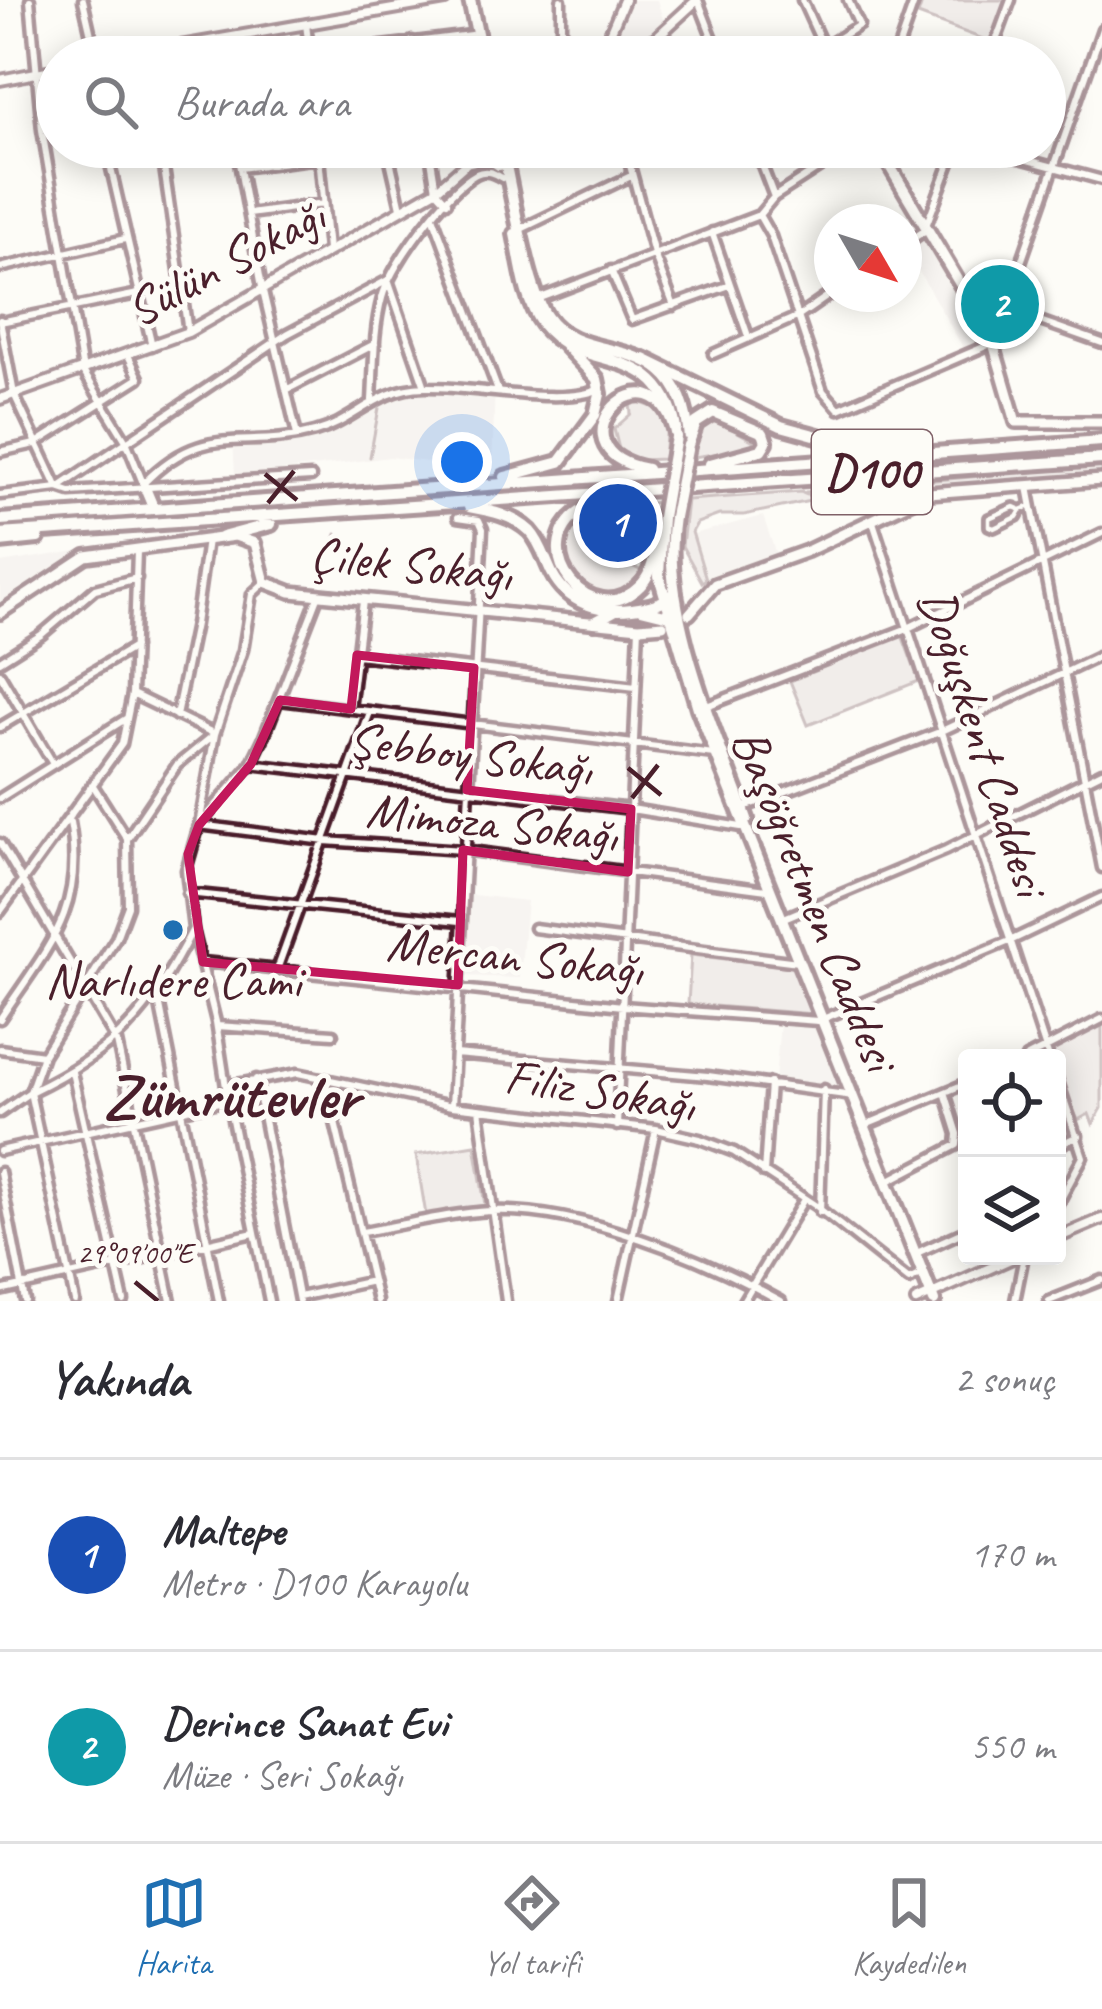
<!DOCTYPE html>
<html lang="tr">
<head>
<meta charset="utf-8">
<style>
	:root { --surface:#fff; --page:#f7f7f7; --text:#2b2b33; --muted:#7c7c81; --line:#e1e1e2; --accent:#1f6fb2 }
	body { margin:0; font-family:Caveat,sans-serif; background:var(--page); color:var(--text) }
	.controls { position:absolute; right:36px; bottom:36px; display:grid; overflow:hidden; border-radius:12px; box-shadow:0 6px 30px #0003 }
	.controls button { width:108px; height:108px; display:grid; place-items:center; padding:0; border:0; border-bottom:3px solid var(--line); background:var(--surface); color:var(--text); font:60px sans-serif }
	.compass { position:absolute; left:814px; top:204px; width:108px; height:108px; border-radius:50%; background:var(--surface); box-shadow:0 6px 30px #0003; rotate:129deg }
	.you { position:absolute; left:462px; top:462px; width:42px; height:42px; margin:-30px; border:9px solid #fff; border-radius:50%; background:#1a73e8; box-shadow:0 0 0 18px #1a73e833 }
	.badge { display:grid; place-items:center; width:78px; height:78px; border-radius:50%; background:var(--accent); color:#fff; font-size:39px; font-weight:700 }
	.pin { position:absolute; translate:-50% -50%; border:6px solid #fff; box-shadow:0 3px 12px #0006 }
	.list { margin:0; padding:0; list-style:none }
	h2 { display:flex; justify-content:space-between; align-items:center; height:156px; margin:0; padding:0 48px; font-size:51px }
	h2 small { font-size:39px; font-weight:400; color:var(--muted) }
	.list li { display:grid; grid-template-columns:78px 1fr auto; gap:36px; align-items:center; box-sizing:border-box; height:192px; padding:0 48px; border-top:3px solid var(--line) }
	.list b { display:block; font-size:45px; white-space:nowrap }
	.list p { margin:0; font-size:39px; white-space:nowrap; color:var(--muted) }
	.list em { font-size:39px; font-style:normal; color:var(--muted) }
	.icon { flex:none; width:66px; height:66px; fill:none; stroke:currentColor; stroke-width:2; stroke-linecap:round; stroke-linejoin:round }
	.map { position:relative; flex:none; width:1102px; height:1301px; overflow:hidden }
	.search { position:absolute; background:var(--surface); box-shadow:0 6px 30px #0003; left:36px; right:36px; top:36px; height:132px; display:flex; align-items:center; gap:30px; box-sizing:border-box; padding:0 42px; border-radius:66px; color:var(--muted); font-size:45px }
	.sheet { height:540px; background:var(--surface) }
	nav { display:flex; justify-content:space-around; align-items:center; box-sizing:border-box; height:168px; border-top:3px solid var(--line); background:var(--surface); font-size:33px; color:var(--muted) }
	nav a { display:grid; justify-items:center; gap:6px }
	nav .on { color:var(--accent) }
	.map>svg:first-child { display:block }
	.built { fill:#f0ece8 }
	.green { fill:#e3dcda; stroke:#967e82; stroke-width:3 }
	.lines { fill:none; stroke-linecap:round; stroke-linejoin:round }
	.stream { stroke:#91777b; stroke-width:3 }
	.pedestrian-casing { stroke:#4a1f2b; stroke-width:14 }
	.minor-casing { stroke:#4a1f2b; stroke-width:15 }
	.tertiary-casing { stroke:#4a1f2b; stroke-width:16 }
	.secondary-casing { stroke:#4a1f2b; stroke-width:18 }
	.primary-casing { stroke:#4a1f2b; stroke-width:20 }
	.trunk-casing { stroke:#4a1f2b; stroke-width:20 }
	.pedestrian { stroke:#fdfcf7; stroke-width:4.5 }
	.minor { stroke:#fdfcf7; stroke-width:6 }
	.tertiary { stroke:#fdfcf7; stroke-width:8 }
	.secondary { stroke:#fdfcf7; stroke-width:9 }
	.primary { stroke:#fdfcf7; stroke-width:10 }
	.trunk { stroke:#fdfcf7; stroke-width:10 }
	.primary-bridge-casing { stroke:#4a1f2b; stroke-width:20; stroke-linecap:butt }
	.primary-bridge { stroke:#fdfcf7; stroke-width:10 }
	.marked { fill:none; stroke:#c2185b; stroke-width:9; stroke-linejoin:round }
	.ticks { fill:none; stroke:#4a1f2b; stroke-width:4.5 }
	.poi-dot { fill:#1f6fb2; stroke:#fdfcf7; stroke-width:4.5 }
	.labels { text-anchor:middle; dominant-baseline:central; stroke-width:10; stroke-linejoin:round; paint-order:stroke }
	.shield { fill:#fdfcf7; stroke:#806168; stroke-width:3 }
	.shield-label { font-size:48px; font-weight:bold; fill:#4a1f2b }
	.street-label { font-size:51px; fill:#4a1f2b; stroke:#fdfcf7 }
	.poi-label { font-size:51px; fill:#4a1f2b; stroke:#fdfcf7 }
	.district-label { font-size:63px; font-weight:bold; fill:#4a1f2b; stroke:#fdfcf7 }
	.ticks-label { font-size:30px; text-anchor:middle; fill:#4a1f2b; stroke:#fdfcf7; stroke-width:10; stroke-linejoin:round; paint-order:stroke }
</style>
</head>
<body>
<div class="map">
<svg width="1102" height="1301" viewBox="0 0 1102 1301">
	<rect width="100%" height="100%" fill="#fdfcf7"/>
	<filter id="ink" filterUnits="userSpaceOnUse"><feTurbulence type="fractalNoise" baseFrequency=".00833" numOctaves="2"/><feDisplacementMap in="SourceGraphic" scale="24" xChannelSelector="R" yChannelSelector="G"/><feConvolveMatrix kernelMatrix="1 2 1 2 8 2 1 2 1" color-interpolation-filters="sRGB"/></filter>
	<g filter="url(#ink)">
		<path class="built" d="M628,0H657L665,25L640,47L620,52L614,47L613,39Z
			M925,231L993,343L969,358L904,246Z
			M426,380L495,385L492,471L390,457L235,477L233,438L326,426L388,388Z
			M763,516L776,554L707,581L693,534Z
			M77,551L7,603L0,608V563Z
			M464,894L527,901L520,978L461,976Z
			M781,1011L814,1014L843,1090L775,1080Z"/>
		<path class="green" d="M923,0H1005L991,42L918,15Z
			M639,402L655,408L667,423L664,459L638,460L619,449L614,429L631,414L630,403Z
			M708,419H715L757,443L752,448L694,457L702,423Z
			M1102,465V474L1087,475L926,490L805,492Z
			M801,492C816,502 833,491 849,498L810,501L744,515H719L697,523L692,532L706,579L702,582L682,546L687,500Z
			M660,502L648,565L618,553L614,506Z
			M608,508L609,526L605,527V535L592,536V541H611L613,557L644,572C584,640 521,526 608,508Z
			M902,635L919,681L808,725L790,681Z
			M691,955L794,967L814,1014L688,1004Z
			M1102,1019V1108L1093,1124L1089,1114L1078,1120L1057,1075V1058H1049L1045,1051Z
			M475,1145L485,1205L426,1215L416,1155Z"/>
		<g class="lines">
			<path class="stream" d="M370,457L379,408
				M321,579L336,534"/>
			<g class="pedestrian-casing">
				<path id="pedestrian" d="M1021,510L1017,517L994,528L989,526V518L1014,507L1021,510L1031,506"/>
			</g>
			<g class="minor-casing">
				<path id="minor" d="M30,0L42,130L83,371L126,441L145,488
					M83,0L96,57
					M561,0V57
					M698,0L720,57
					M802,0L828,57
					M306,24L310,57
					M217,41L220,57
					M412,41L415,57
					M368,57L366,48L471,35
					M809,57L859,25L848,0
					M895,57L915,0
					M990,57L1011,0
					M42,130L57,128
					M106,147L152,346
					M161,147L188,332
					M236,147L262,287L297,435
					M318,147L328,250
					M387,147L401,208
					M429,147L436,190L447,202
					M625,147L654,254L674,306
					M755,147L774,197
					M876,147L993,343L992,335L881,147
					M923,147L953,154
					M979,147L1102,180
					M106,152L143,147
					M240,168L319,158
					M249,214L323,204
					M759,215L771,236L823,391L839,409L993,343L1102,29
					M433,216L498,391
					M521,229L631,176
					M712,232L748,336
					M904,245L924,231L956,147
					M0,268L125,239
					M611,270L632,320L730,285
					M389,283L425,387
					M538,299L759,215L774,197L851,147
					M1006,309L1102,343
					M0,320L14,394L58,488L70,492L311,477
					M0,322L138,294
					M713,354L799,316L832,293
					M288,389L375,344
					M372,400C374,367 373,331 382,298C391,264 446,191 476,174C486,169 494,173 502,178
					M0,452L35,444L139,378L128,355
					M144,483C205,420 243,452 315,432C356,421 376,388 425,387C472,385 559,407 600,389
					M1028,487L1102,868
					M0,495L58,488L287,334L388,280
					M873,522L1049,1058
					M357,655L636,687
					M0,661L41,635L95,589L137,578
					M0,674L53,764
					M132,694L215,734L199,825L325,841L463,850L767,890
					M280,700L714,754
					M704,707L908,628L1102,533
					M350,709L363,601
					M176,716L195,624L207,540
					M0,727L134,647
					M251,764L631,809L747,828
					M94,787L127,839
					M0,798L127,718
					M745,807L942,731L1102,655
					M0,843L117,1042L171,1301
					M187,893L460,921
					M0,912L122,744L132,694L137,551
					M784,918L946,850L1102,772
					M534,928L798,962
					M203,962L623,1006L818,1021L1012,940L1102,897
					M278,967L370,712
					M157,991L219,1301
					M0,1019C46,949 86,911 70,822
					M217,1026L333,1034
					M0,1049L43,1055
					M455,1054L708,1076L853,1096
					M1026,1058L1102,1019
					M72,1072L124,1301
					M1057,1078L1083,1157L1057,1206
					M256,1079L299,1301
					M325,1080L377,1301
					M226,1086L298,1073L452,1106L656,1129L700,1139L734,1152L816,1206L909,1280L923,1273
					M452,1106L483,529L479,520L458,517
					M479,1109L506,1301
					M0,1113L30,1092L43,1055L116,938L128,906L127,839L177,765L215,734L243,650L252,594L265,582
					M868,1124L967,1083
					M617,1126L639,627
					M1057,1146L1078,1136
					M0,1151L228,1100
					M0,1172L25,1301
					M764,1173L770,1083
					M890,1180L957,1145L958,1134L945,1092
					M820,1212L824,1089
					M362,1232C404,1225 448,1213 491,1211C579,1207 705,1259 781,1301
					M919,1252L967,1230
					M0,1291L254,1233
					M299,1297L372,1281
					M75,1301L30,1092C116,1051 149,1014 193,929
					M269,1301L228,1100L216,1022L193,929L186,870L199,825L251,764L263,739L318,597
					M618,1301L656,1129
					M743,1301L803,1201
					M1015,1301L1024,1256
					M1049,1301L1102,1280"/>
			</g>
			<g class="tertiary-casing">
				<path id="tertiary" d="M117,57L445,0
					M600,57L624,0
					M635,57L697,0
					M0,80L57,69
					M0,399L188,332L436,190L469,161
					M1057,1238L1102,1219
					M916,1301L1017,1256"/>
			</g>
			<g class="secondary-casing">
				<path id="secondary" d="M993,343L1016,422H1102
					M0,613L86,556L235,536L255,543L265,582L291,592L639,627L663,625
					M689,614L715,584L807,551L929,493L1102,480"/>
			</g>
			<g class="primary-casing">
				<path id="primary" d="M470,0L482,57
					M502,147C511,185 527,289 547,317C584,371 682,323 689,439
					M469,161L487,157L499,165
					M515,234C521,262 524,300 542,324C582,376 659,339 676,428
					M662,517L659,576L698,708L934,1301
					M674,517C659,609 715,732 747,819"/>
			</g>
			<g class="trunk-casing">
				<path id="trunk" d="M644,359L781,426L862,448L891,451
					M688,445L696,423L713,412L763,433L766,442L761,450L710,464
					M647,469C541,449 655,333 676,437
					M505,477L560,462L595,415L600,394L597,379L565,345
					M145,488L153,507
					M625,495C611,500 594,503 581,511C523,550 592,634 640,586C651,576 654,558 658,544
					M469,507C491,511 513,515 530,531C541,543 545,559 552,573C568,604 600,613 632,609C647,607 665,604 674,592
					M0,520L1102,441
					M0,534L1102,459
					M222,537L271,524
					M0,542L38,538
					M641,609L669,616
					M594,622L614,611"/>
			</g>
			<use href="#pedestrian" class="pedestrian"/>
			<use href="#minor" class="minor"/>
			<use href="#tertiary" class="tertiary"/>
			<use href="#secondary" class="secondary"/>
			<use href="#primary" class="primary"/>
			<use href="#trunk" class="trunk"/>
			<g class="primary-bridge-casing">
				<path id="primary-bridge" d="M662,517L676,437
					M674,517L688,445"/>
			</g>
			<use href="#primary-bridge" class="primary-bridge"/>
		</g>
	</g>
	<path d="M0 0H1102V1301H0ZM357,655L474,668L467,790L631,809L628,872L463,850L458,985L203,962L188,854L199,825L251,764L280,700L351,709Z" fill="#fdfcf7" fill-opacity=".55" fill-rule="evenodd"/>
	<path class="marked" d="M357,655L474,668L467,790L631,809L628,872L463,850L458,985L203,962L188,854L199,825L251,764L280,700L351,709Z"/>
	<path class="ticks" d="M265,474L297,500M268,503L294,471M628,768L661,795M632,798L658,765M135,1282L158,1301"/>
	<circle class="poi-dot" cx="173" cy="930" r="12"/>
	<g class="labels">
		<rect class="shield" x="812" y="430" width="120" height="84" rx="9"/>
		<g class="shield-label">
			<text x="872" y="472">D100</text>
		</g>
		<g class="street-label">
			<text transform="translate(225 262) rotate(-28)">Sülün Sokağı</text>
			<text transform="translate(411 564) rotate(6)">Çilek Sokağı</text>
			<text transform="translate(984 742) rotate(72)">Doğuşkent Caddesi</text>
			<text transform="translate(470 754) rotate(7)">Şebboy Sokağı</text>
			<text transform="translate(492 822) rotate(6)">Mimoza Sokağı</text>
			<text transform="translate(815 899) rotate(68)">Başöğretmen Caddesi</text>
			<text transform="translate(515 956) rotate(6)">Mercan Sokağı</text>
			<text transform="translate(600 1090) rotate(9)">Filiz Sokağı</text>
		</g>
		<g class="poi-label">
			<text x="173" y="980">Narlıdere Cami</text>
		</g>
		<g class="district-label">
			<text x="231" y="1096">Zümrütevler</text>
		</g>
	</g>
	<g class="ticks-label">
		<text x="135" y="1263">29°09'00"E</text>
	</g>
</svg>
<div class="controls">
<button><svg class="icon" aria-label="locate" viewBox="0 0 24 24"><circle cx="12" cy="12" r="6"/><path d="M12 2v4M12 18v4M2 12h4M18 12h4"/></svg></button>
<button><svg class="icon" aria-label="layers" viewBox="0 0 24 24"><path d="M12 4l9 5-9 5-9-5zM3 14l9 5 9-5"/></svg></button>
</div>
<svg class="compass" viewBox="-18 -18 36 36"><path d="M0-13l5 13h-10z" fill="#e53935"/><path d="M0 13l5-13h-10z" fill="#7c7c81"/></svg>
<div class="you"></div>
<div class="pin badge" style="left:618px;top:523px;background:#1a4fb4">1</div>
<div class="pin badge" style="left:1000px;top:304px;background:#0f9aa8">2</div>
<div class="search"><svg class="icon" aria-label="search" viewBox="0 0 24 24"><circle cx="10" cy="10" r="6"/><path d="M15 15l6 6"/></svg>Burada ara</div>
</div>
<section class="sheet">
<h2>Yakında<small>2 sonuç</small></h2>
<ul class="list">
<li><span class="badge" style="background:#1a4fb4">1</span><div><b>Maltepe</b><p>Metro · D100 Karayolu</p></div><em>170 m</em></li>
<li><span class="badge" style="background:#0f9aa8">2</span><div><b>Derince Sanat Evi</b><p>Müze · Seri Sokağı</p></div><em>550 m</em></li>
</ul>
</section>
<nav>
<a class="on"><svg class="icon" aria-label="map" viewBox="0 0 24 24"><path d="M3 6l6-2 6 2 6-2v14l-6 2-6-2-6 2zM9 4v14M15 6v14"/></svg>Harita</a>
<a><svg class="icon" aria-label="directions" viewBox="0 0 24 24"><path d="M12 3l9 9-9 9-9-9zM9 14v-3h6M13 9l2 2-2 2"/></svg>Yol tarifi</a>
<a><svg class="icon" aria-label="saved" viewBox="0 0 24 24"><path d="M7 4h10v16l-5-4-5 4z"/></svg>Kaydedilen</a>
</nav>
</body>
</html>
